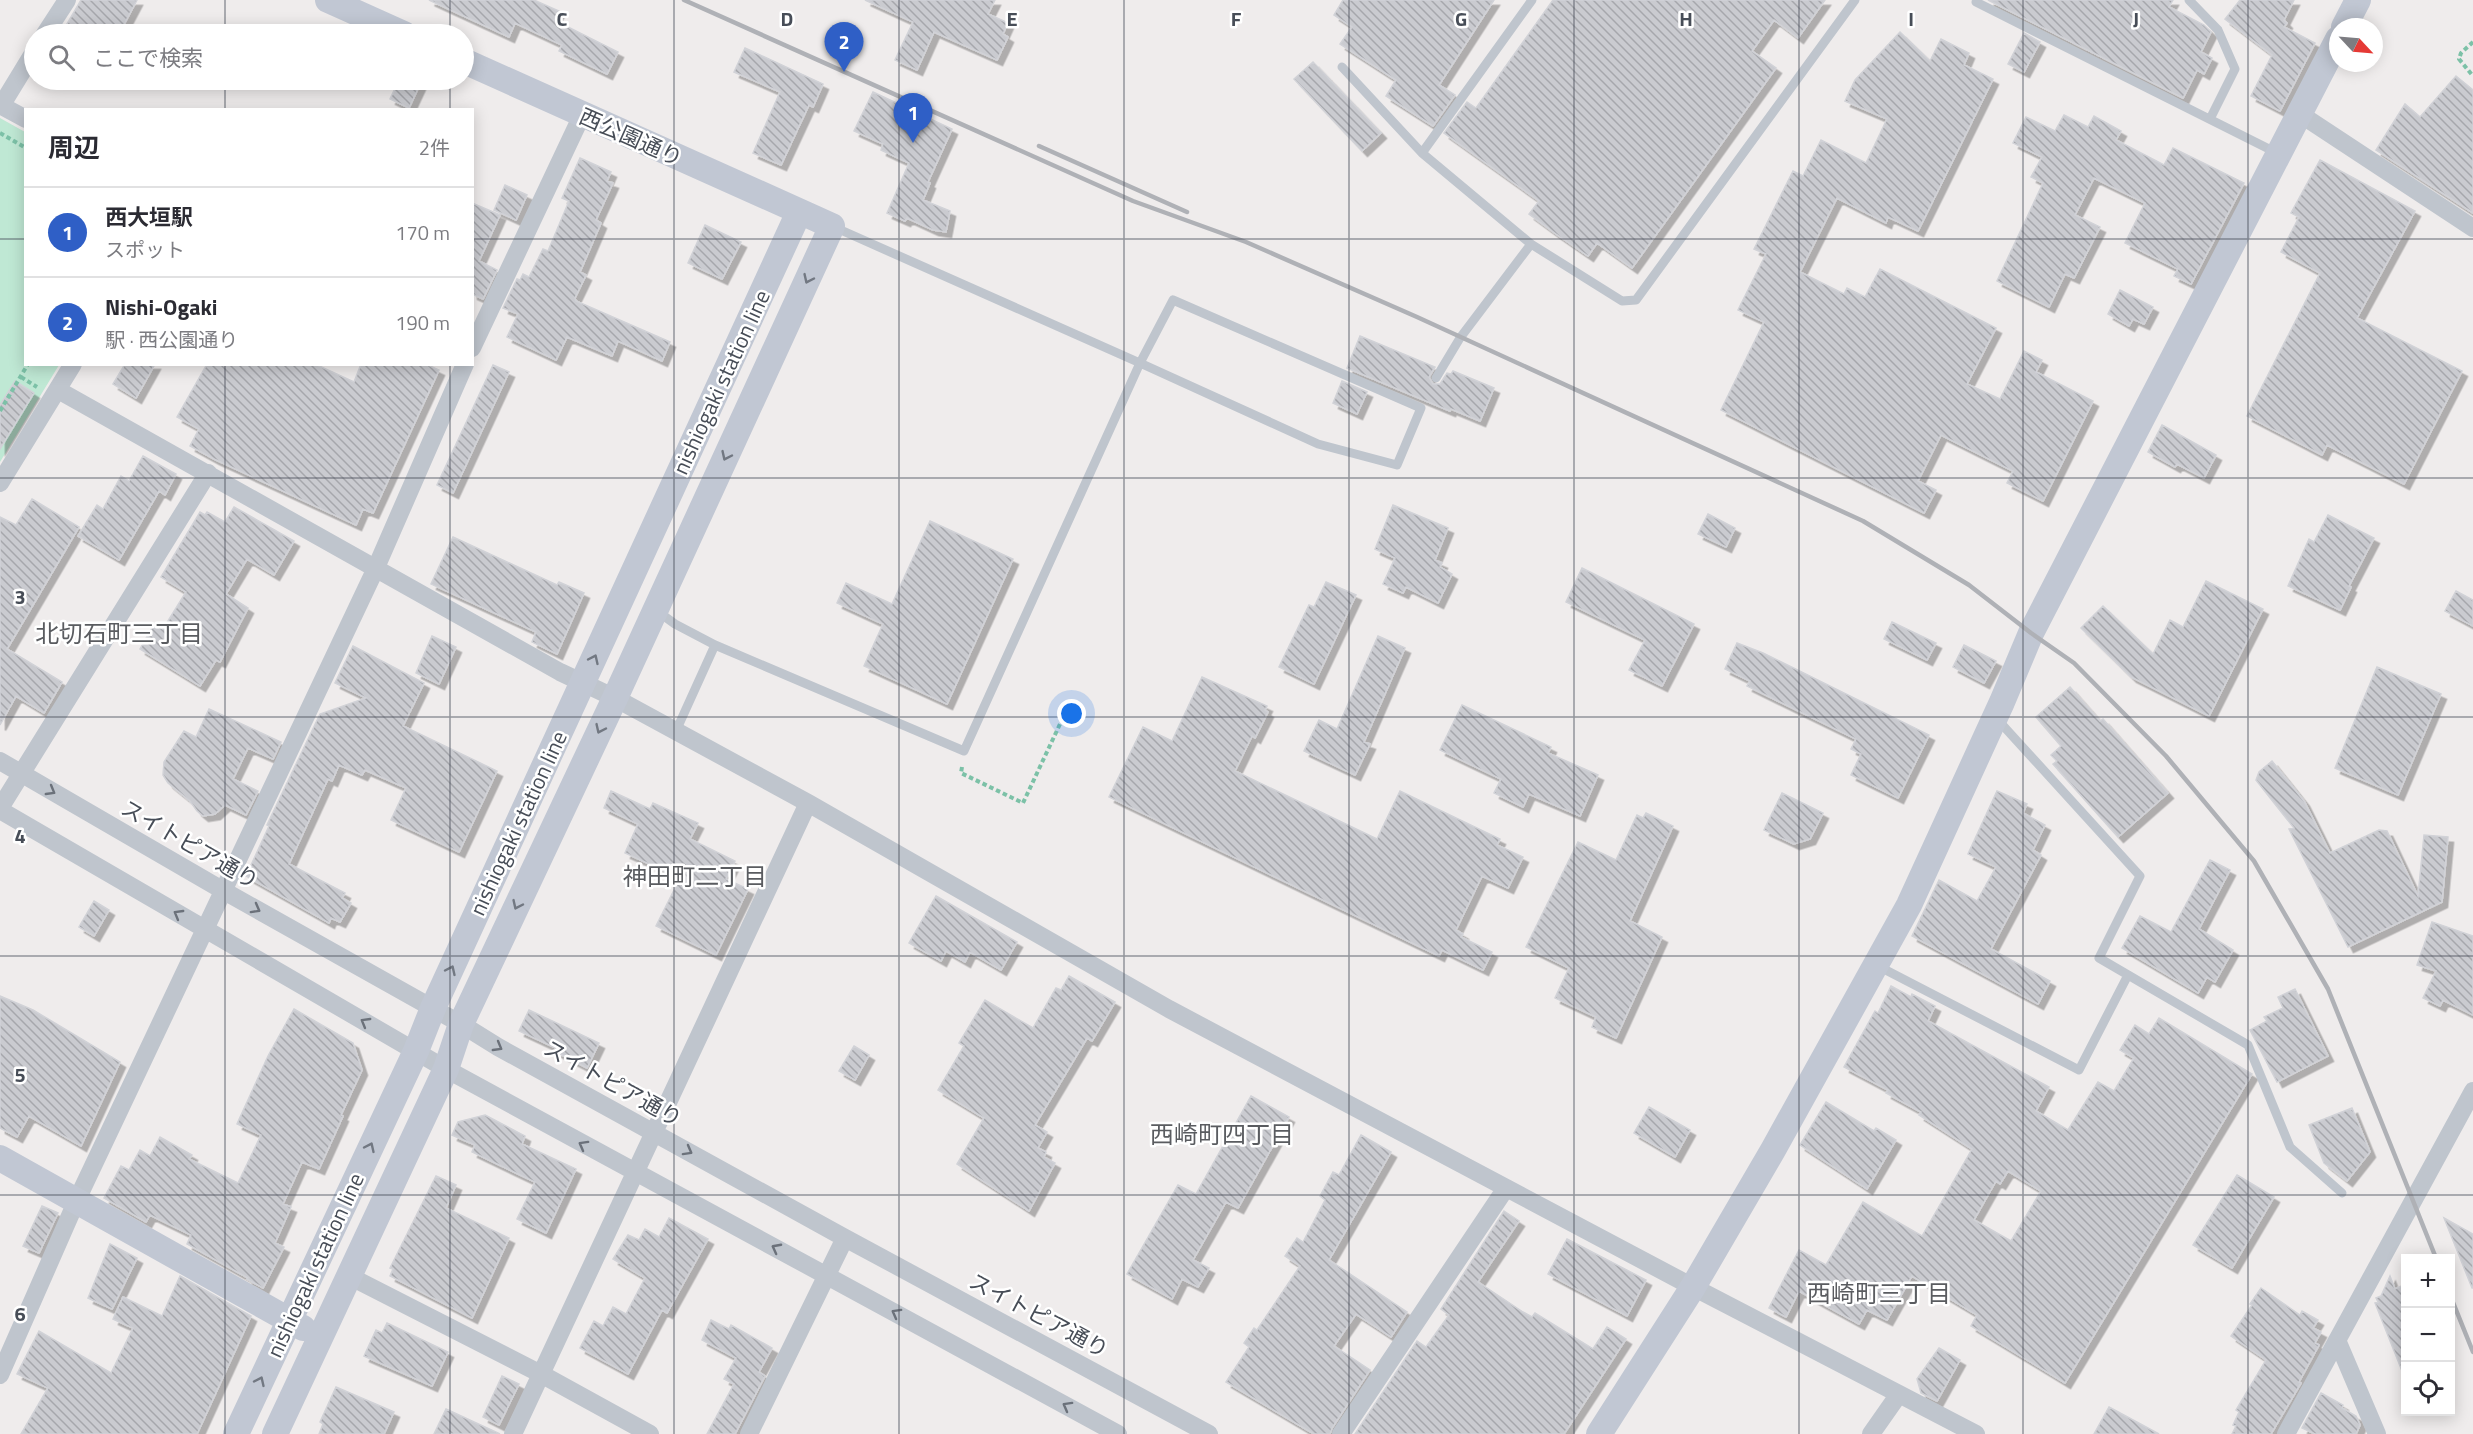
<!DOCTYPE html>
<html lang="ja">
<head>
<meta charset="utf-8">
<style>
	:root { --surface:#fff; --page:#f7f7f7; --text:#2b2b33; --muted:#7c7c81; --line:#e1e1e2; --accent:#2f5fc6 }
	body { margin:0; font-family:"Titillium Web","Noto Sans JP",sans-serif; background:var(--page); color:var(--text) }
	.controls { position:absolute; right:18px; bottom:18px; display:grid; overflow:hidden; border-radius:0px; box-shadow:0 3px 15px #0003 }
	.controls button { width:54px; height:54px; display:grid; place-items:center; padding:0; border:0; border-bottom:2px solid var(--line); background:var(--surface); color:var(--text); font:30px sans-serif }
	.compass { position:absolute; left:2329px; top:18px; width:54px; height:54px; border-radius:50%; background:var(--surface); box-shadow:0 3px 15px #0003; rotate:116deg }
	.you { position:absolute; left:1072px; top:714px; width:21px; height:21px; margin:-15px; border:4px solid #fff; border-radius:50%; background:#1a73e8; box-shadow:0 0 0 9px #1a73e833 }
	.badge { display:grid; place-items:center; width:39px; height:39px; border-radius:50%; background:var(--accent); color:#fff; font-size:20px; font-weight:700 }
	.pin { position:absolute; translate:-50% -50px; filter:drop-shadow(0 2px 3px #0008) }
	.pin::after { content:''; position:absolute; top:32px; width:21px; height:18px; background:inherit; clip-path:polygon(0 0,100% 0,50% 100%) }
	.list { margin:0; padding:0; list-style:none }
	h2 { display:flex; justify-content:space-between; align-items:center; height:78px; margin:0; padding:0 24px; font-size:26px }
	h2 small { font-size:20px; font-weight:400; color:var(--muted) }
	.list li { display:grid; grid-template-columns:39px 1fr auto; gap:18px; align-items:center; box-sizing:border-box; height:90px; padding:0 24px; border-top:2px solid var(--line) }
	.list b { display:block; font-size:22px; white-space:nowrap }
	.list p { margin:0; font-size:20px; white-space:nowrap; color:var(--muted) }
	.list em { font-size:20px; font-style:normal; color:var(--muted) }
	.icon { flex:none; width:33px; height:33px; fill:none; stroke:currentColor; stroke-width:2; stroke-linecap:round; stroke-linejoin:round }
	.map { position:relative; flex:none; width:2473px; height:1434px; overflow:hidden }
	.search { position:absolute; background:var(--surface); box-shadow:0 3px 15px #0003; left:24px; top:24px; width:450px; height:66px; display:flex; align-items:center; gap:15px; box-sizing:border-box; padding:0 21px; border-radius:33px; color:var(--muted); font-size:22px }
	.panel { position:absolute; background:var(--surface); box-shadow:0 3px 15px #0003; left:24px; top:108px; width:450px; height:258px; border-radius:0px }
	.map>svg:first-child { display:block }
	.park { fill:#bfe8d4 }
	.building { fill:url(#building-back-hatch); stroke:#d1d2d7; stroke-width:1.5; fill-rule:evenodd; filter:url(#shadow) }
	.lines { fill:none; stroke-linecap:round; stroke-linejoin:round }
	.path { stroke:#7cc1a7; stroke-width:4; stroke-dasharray:4.5 3; stroke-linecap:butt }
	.lane { stroke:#bfc5cd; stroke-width:9 }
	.street { stroke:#bfc5cd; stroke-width:18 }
	.secondary { stroke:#c1c7d3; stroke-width:26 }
	.rail { stroke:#afb1b6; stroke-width:4.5 }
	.oneway { stroke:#727882 }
	.oneway2 { stroke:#6b717a }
	.grid { fill:none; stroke:#474d57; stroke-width:1.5; stroke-opacity:0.55 }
	.labels { text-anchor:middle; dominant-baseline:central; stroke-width:5; stroke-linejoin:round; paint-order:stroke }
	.street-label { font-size:22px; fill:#474d57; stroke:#fff }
	.neighbourhood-label { font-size:24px; fill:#5a5c60; stroke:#fff }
	.grid-label { font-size:20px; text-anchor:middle; font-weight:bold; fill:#474d57; stroke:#fff; stroke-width:5; stroke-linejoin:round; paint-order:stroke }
</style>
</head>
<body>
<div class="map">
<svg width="2473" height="1434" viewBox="0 0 2473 1434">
	<defs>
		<pattern id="building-back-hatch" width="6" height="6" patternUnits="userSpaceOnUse" patternTransform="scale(1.5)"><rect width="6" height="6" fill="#cacbd0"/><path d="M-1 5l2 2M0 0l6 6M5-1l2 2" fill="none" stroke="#a6a7ac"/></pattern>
		<filter id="shadow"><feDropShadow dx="5.5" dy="5.5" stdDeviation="0" flood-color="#0004"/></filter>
	</defs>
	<rect width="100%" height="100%" fill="#efecec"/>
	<path class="park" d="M0,118L25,132L26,364L59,365L0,462Z"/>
	<path class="building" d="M81,0H137L119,34L111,29L108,34H61Z
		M429,0H534L559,11L554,20L618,52L607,74L559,51L562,45L515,23L509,37Z
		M865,0H995L988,14L1008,23L1003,34L1008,37L997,60L934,32L917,70L895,60L913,22Z
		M1343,0H1494L1439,85L1455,95L1433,126L1386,96L1396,80L1340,44L1352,27L1334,15Z
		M1553,0H1825L1798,38L1774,20L1752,51L1776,68L1632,268L1597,243L1588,256L1556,234L1529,214L1539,201L1444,133L1467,102L1476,108Z
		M1988,0H2173L2169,7L2204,25L2211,32L2201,52L2212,58L2204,74L2197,70L2183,98Z
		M2240,0H2294L2284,20L2287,23L2284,27L2315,43L2280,111L2251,96L2272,55L2225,19Z
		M1900,32L1930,61L1941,39L1969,53L1964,65L1993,79L1918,231L1888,217L1886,223L1837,198L1800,272L1844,294L1847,288L1865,297L1880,269L1996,328L1967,384L2000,399L2024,351L2042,360L2036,372L2093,401L2043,501L2007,483L2013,471L1941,435L1918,481L1936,490L1924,513L1721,410L1764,322L1738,310L1766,254L1754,249L1793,171L1803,176L1821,140L1866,163L1887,119L1845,101L1855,80Z
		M2024,33L2040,42L2024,72L2008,64Z
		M745,48L823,84L813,107L809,105L781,165L753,153L780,92L734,72Z
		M1313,62L1381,133L1362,151L1294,79Z
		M2456,76L2473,90V213L2376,150L2405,104L2420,117Z
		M399,80H422L409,108L390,99Z
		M873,92L952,129L928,182L930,183L923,200L950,211L946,232L933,230L907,218L905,221L887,213L909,163L881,150L883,144L854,131Z
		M2064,115L2088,127L2094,116L2121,131L2116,140L2164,165L2173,148L2244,183L2191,284L2174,276L2178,269L2125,243L2145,203L2094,178L2075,215L2100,227L2074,278L2065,274L2049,307L1997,281L2043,183L2031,177L2042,157L2013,143L2026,117L2055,131Z
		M580,158L611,172L607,181L613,183L596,220L601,223L580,272L586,275L575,298L576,301L670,342L662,361L618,341L612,356L567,337L556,360L507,337L518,314L503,308L517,279L520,280L523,274L529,277L543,249L548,251L569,201L562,198Z
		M2320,160L2415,211L2357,318L2462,371L2404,484L2327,445L2322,455L2247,416L2320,273L2281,252L2299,217L2291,213Z
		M505,185L527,195L516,220L494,210Z
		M472,203L500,215L479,261L497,270L483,299L472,294Z
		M705,225L741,242L722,279L688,263Z
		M2120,290L2153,307L2144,324L2133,319L2129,326L2108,314Z
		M1360,336L1435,367L1429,377L1433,384H1440L1447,373L1451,374L1453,371L1494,388L1480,421L1451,409L1450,411L1347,368Z
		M125,364H155L136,398L113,384Z
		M207,364H315L354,382L361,364H426L439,370L373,513L363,509L356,525L214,459L190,446L199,429L177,417Z
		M493,365L509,372L453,493L437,485Z
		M15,381L34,393L0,449V405Z
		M1342,381L1367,392L1357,414L1333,403Z
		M2162,425L2216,455L2204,478L2177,464L2175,467L2148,452Z
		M143,456L176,474L165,495L159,491L119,560L78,536L97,505L103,509L121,476L129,481Z
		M32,499L79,527L7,649L62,682L44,713L16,696L0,725V517L16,525Z
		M1393,505L1448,528L1435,560L1442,563L1440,567L1452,574L1438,603L1406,587L1403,593L1383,584L1395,558L1375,549Z
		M234,507L294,541L274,575L247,559L226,594L248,608L220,662L216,660L200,686L140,649L154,624L163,629L186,592L161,577L200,512L205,515L207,512L225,522Z
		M1708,514L1735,528L1726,547L1698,534Z
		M2328,515L2374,538L2349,586L2351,587L2340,610L2288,586L2309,539L2314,542Z
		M930,521L1013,559L947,704L864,666L883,624L837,603L846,583L892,604Z
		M453,537L557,585L559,582L584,593L557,654L532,642L536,632L431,584Z
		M1582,568L1694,624L1662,686L1629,670L1645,640L1566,602Z
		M2206,581L2263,609L2209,716L2131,677L2081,628L2103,606L2153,654L2170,620L2183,627Z
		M1326,582L1356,595L1314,684L1279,667L1309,605L1314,607Z
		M2456,591L2473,600V626L2445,611Z
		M1892,622L1936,643L1927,660L1884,639Z
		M432,636L456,647L439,684L416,673Z
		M1378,636L1405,648L1364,742L1370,744L1355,775L1304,751L1319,720L1337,729Z
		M1737,643L1763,653L1929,735L1898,798L1851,775L1861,754L1851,749L1856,739L1747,686L1750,681L1725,669Z
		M1964,645L1996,661L1984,683L1953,667Z
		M353,646L424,683L403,726L497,771L459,852L391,820L406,788L365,770L362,775L339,765L332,781L328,779L289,864L345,893L342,898L351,903L340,922L331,918L329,923L246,876L269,826L267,825L320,714L366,698L335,683Z
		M2377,667L2441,694L2398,795L2335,768Z
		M1202,677L1267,706L1265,710L1268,712L1255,738L1252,736L1235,771L1377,839L1400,791L1500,839L1497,845L1523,857L1508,888L1482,876L1456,930L1463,934L1461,937L1492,952L1483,970L1442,950L1439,956L1109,797L1143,727L1172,741Z
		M2070,687L2100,721L2103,719L2168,793L2118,837L2053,764L2057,761L2051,755L2061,746L2036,717Z
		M1462,705L1551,747L1548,753L1598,775L1580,816L1529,794L1523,807L1494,793L1501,779L1440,750Z
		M209,709L281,742L273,759L248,748L233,779L258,791L246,815L225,805L215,814L203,816L197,811L190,801L168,783L163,775L164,762L184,731L196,737Z
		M2272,761L2304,801L2330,853L2379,830L2387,831L2418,896L2424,835L2448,837L2442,902L2348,947L2289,829L2294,828L2256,780L2259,772Z
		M611,791L650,809L653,803L698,823L690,839L735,861L726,879L748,889L716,955L656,926L680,878L625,853L638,824L604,808Z
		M1997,791L2027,804L2023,813L2045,825L2033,850L2041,855L1991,949L2050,981L2038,1004L1912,936L1939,880L1977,901L1996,867L1968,854Z
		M1782,793L1823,813L1810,839L1794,844L1764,830Z
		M1646,813L1673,826L1630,921L1662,937L1616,1038L1592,1027L1596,1017L1555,998L1569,968L1526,947L1578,842L1616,860L1637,815L1643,818Z
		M2210,860L2230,870L2199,929L2233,950L2215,982L2207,977L2198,993L2122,948L2140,916L2171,932Z
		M936,896L1017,942L1001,970L970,952L965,962L946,951L941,961L909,943Z
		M94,901L109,910L94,936L79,927Z
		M2432,922L2473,936V1015L2443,1000L2440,1006L2423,998L2436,971L2417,965Z
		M1069,976L1115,1002L1092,1041L1087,1038L1035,1125L1047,1132L1038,1148L1046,1152L1044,1157L1055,1163L1029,1211L957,1164L984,1118L938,1090L964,1046L959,1043L985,1000L1033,1028L1056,988L1061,990Z
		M1891,986L1911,997L1912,994L1935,1006L1928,1021L2049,1087L2036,1111L2068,1130L2098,1082L2114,1091L2134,1058L2120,1050L2135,1025L2149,1034L2159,1018L2252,1074L2065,1383L1971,1326L1977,1315L1912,1276L1887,1320L1867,1310L1859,1324L1799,1291L1786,1317L1769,1308L1799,1250L1826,1265L1863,1202L1922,1236L1972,1149L1919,1115L1921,1112L1886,1093L1888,1090L1844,1067L1875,1011L1878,1013ZM2008,1171L2041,1191L2011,1241L1974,1220L1996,1181L2000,1184Z
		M2295,989L2328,1056L2277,1082L2250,1030L2267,1021L2264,1017L2283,1008L2278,997Z
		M0,996L33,1010L120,1062L81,1146L29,1116L17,1137L0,1128Z
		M294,1009L353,1043L362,1070L341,1115L343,1116L319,1169L302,1162L283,1204L291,1207L275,1243L284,1247L263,1288L247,1279L248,1278L187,1244L191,1235L150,1215L146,1222L104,1198L121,1166L129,1170L140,1150L150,1156L160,1137L192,1155L189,1159L238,1183L261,1135L237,1124L268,1056Z
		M529,1010L599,1043L587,1068L556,1052L558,1049L519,1031Z
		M854,1046L869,1055L855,1080L839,1071Z
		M1251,1096L1289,1117L1238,1208L1226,1202L1193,1260L1209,1268L1198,1287L1182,1279L1172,1299L1127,1274L1178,1185L1196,1194Z
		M1826,1102L1874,1131L1876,1128L1896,1140L1867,1189L1800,1145Z
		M1649,1107L1690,1130L1675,1157L1634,1133Z
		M2352,1108L2370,1152L2347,1181L2324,1163L2309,1125Z
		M485,1115L525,1136L522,1144L576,1169L546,1233L517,1219L535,1182L472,1152L475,1145L452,1135L458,1122Z
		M1361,1135L1391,1152L1329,1260L1407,1312L1391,1337L1356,1314L1334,1346L1370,1370L1332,1428L1330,1434H1314L1226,1382L1249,1347L1244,1343L1254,1328L1257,1330L1300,1266L1285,1256L1297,1238L1303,1242L1325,1200L1320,1196L1333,1172L1339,1175Z
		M2237,1175L2274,1197L2232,1268L2193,1245Z
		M436,1176L456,1185L446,1208L509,1238L472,1318L390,1276L393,1269L390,1268Z
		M42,1206L58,1213L39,1253L23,1246Z
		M1504,1211L1519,1221L1478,1282L1523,1312L1532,1317L1535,1313L1593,1349L1607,1327L1626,1339L1564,1434H1355L1417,1341L1426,1347L1449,1315L1441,1309Z
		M669,1218L708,1239L667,1313L662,1310L628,1374L580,1348L594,1321L603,1326L613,1307L626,1314L645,1278L613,1259L628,1235L639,1240L645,1229L659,1237Z
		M2444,1218L2473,1234V1288H2472Z
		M1567,1239L1646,1280L1627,1316L1548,1274Z
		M110,1244L137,1258L112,1309L88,1298Z
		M180,1276L251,1316L197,1434H21L48,1388L17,1374L39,1331L111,1373L133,1328L113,1319L123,1297L162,1316Z
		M2390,1276L2395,1289L2406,1284L2404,1376L2375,1303L2378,1302L2376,1298L2381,1296Z
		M2261,1288L2300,1315L2302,1311L2318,1320L2313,1328L2321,1332L2315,1343L2319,1345L2299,1382L2301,1383L2271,1434H2232L2236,1426L2233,1425L2239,1412L2236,1410L2266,1360L2231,1336L2252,1305L2250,1304Z
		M711,1320L729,1329L731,1325L772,1348L759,1372L765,1376L735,1434H707L734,1384L724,1379L736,1358L702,1340Z
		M387,1323L448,1352L432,1386L364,1356L376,1330L382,1333Z
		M1939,1348L1960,1360L1937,1401L1921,1393L1917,1379Z
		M502,1376L519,1384L499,1425L483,1417Z
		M336,1387L394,1412L384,1434H319L323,1424L320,1422Z
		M2321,1393L2343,1405L2342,1408L2356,1416L2360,1425L2356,1434H2315L2302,1428Z
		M2109,1407L2159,1434H2094Z
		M446,1409L500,1434H434Z"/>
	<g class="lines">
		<path class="path" d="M2473,42L2461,53L2459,59L2473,76
			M0,133L26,148
			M21,377L37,387
			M0,411L28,364
			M962,767L961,773L1023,803L1068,707"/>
		<path class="lane" d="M1977,0L1976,2L2277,153
			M2189,0L2218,30L2235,69L2210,119
			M1342,67L1422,153L1531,244L1460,338L1436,378
			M1422,153L1532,0
			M1531,244L1622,301L1636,300L1855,0
			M1173,300L1421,408L1397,465L1318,444L1140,363Z
			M657,611L675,624L715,645L964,751L1140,363L834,227
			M1997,719L2140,876L2099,958L2248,1045L2290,1147L2342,1193
			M676,731L715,645
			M1878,966L2079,1070L2128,975"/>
		<path class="street" d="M45,34L67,0
			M0,105L26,119
			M1,106L34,52
			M2300,114L2473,228
			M472,348L582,115
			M58,390L560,672L615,698L808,803L1169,1009L1693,1287L1976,1434
			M0,483L73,364
			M0,761L224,891L461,1024L498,1047L845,1238L1209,1434
			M0,808L208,473
			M0,810L446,1069L1118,1434
			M349,1276L541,1374L650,1434
			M2337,1340L2377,1434
			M0,1375L76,1202L375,570L465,364
			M513,1434L808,803
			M749,1434L845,1238
			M1341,1434L1506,1188
			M1871,1434L1899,1394
			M2286,1434L2473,1091"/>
		<path class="secondary" d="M328,0L404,34
			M2344,27L2358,0
			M0,1158L303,1328
			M236,1434L416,1051L433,1008L799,212
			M275,1434L446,1069L461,1024L615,698L832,226L464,61
			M1599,1434L1693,1287L1773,1150L1909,905L2002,702L2031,633L2338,39"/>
		<path class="rail" d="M684,0L1133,201L1246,242L1417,317L1863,521L1969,585L2031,633L2074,663L2166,756L2254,861L2328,989L2436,1258
			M1039,146L1187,212
			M2450,1295L2473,1352"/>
	</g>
	<defs><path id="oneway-chevron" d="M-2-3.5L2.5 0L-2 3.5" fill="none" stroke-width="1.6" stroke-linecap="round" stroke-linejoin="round" transform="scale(1.5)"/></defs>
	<g class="oneway">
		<use href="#oneway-chevron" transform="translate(808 279) rotate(115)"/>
		<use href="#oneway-chevron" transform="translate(726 456) rotate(115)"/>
		<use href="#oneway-chevron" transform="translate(594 659) rotate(-65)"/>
		<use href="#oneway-chevron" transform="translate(600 729) rotate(115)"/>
		<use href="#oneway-chevron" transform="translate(517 905) rotate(115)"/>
		<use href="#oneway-chevron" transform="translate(451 970) rotate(-65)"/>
		<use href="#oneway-chevron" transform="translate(370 1147) rotate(-65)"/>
		<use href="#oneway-chevron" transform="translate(260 1381) rotate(-65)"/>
	</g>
	<g class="oneway2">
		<use href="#oneway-chevron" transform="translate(51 791) rotate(30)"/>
		<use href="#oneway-chevron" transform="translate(256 909) rotate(29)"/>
		<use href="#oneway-chevron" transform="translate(178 914) rotate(-150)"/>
		<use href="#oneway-chevron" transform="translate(365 1022) rotate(-150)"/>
		<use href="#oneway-chevron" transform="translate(498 1047) rotate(30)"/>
		<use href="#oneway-chevron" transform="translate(583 1145) rotate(-151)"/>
		<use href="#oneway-chevron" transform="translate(688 1151) rotate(29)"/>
		<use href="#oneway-chevron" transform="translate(776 1248) rotate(-152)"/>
		<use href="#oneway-chevron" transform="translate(896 1313) rotate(-151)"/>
		<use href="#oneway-chevron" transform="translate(1067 1406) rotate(-151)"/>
	</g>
	<path class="grid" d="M225,0V34M450,0V34M674,0V1434M899,0V1434M1124,0V1434M1349,0V1434M1574,0V1434M1799,0V1434M2023,0V1434M2248,0V1434M225,80V110M450,80V110M0,239H26M472,239H2473M225,364V1434M450,364V1434M0,478H2473M0,717H2473M0,956H2473M0,1195H2473"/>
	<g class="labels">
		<g class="street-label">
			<text transform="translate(631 137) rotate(24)">西公園通り</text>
			<text transform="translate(721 382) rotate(-65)">nishiogaki station line</text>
			<text transform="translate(518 823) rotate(-65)">nishiogaki station line</text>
			<text transform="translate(190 844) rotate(30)">スイトピア通り</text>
			<text transform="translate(613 1083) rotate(29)">スイトピア通り</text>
			<text transform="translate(315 1265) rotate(-65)">nishiogaki station line</text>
			<text transform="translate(1039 1315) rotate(28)">スイトピア通り</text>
		</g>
		<g class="neighbourhood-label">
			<text x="119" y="633">北切石町三丁目</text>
			<text x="695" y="876">神田町二丁目</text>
			<text x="1222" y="1134">西崎町四丁目</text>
			<text x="1879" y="1293">西崎町三丁目</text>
		</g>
	</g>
	<g class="grid-label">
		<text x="562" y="26">C</text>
		<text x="787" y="26">D</text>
		<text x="1012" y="26">E</text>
		<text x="1236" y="26">F</text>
		<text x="1461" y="26">G</text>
		<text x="1686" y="26">H</text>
		<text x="1911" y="26">I</text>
		<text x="2136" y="26">J</text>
		<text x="20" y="604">3</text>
		<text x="20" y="843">4</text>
		<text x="20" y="1082">5</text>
		<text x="20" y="1321">6</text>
	</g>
</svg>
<div class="controls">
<button>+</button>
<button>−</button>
<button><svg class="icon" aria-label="locate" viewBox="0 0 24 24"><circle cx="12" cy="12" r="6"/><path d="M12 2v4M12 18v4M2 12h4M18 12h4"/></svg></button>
</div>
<svg class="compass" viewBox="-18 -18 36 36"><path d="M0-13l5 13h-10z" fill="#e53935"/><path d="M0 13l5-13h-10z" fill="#7c7c81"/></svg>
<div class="you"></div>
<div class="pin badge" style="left:913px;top:143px">1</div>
<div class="pin badge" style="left:844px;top:72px">2</div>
<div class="search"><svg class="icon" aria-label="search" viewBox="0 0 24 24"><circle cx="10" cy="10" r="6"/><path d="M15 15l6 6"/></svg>ここで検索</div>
<section class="panel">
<h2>周辺<small>2件</small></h2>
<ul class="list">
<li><span class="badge">1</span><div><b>西大垣駅</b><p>スポット</p></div><em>170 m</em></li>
<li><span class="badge">2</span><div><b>Nishi-Ogaki</b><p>駅 · 西公園通り</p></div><em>190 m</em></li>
</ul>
</section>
</div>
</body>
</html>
